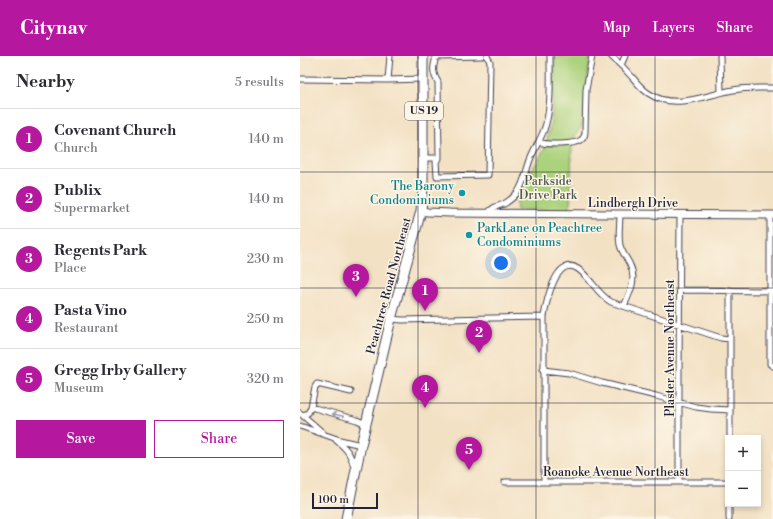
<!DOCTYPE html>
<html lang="en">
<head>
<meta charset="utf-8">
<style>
	:root { --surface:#fff; --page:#f7f7f7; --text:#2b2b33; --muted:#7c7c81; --line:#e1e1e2; --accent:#b5179e }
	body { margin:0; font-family:"Libre Bodoni",serif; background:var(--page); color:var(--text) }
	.controls { position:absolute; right:12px; bottom:12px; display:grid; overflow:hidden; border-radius:0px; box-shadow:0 2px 6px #0003 }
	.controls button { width:36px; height:36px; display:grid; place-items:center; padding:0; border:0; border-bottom:1px solid var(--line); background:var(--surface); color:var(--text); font:20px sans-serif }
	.scale { position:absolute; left:12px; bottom:10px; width:66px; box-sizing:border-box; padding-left:4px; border:2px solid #22223b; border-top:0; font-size:11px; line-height:14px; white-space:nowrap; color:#22223b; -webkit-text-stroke:3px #fcf5e5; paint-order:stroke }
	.you { position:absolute; left:201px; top:207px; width:14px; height:14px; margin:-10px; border:3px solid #fff; border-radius:50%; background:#1a73e8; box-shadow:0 0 0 6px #1a73e833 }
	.badge { display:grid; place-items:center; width:26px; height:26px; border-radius:50%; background:var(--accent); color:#fff; font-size:13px; font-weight:700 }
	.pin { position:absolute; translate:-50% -33px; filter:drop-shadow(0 1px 2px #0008) }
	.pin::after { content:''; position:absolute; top:21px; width:14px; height:12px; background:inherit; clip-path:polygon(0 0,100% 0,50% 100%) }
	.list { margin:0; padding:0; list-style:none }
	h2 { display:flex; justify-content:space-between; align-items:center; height:52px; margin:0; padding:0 16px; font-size:17px }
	h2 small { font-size:13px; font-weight:400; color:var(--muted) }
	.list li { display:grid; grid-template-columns:26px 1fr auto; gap:12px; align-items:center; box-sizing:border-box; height:60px; padding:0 16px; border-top:1px solid var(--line) }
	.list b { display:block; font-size:15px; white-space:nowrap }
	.list p { margin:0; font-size:13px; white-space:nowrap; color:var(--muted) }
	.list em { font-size:13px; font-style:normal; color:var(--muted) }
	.actions { display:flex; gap:8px; padding:12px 16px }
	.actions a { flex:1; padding:9px 0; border:1px solid var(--accent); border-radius:0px; text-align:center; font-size:14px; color:var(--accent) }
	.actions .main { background:var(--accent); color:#fff }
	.map { position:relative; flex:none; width:473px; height:463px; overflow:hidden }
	header { display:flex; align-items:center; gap:24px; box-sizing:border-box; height:56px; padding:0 20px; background:var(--accent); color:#fff }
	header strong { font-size:19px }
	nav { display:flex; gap:22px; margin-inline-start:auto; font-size:14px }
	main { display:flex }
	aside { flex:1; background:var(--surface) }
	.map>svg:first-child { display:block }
	.green { fill:#abd27c; stroke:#667a5c }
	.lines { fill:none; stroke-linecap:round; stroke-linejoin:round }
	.street-casing { stroke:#413f50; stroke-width:7 }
	.secondary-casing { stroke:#413f50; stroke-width:9 }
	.highway-casing { stroke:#413f50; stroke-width:11 }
	.street { stroke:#fff; stroke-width:5 }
	.secondary { stroke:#fff; stroke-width:7 }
	.highway { stroke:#fff; stroke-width:9 }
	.oneway { stroke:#9c9ca7 }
	.grid { fill:none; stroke:#22223b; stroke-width:1; stroke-opacity:0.55 }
	.culture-dot { fill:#0f9aa8; stroke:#fcf5e5; stroke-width:1.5 }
	.labels { text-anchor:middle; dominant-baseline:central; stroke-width:3; stroke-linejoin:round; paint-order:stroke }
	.shield { fill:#fcf5e5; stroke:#63616e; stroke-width:1 }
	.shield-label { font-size:11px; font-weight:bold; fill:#22223b }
	.park-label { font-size:12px; fill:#4b574e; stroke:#fcf5e5 }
	.culture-label { font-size:12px; fill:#0d838f; stroke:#fcf5e5; text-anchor:end }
	.street-label { font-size:12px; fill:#22223b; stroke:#fcf5e5 }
</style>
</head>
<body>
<header>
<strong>Citynav</strong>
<nav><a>Map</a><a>Layers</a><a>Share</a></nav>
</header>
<main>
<aside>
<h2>Nearby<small>5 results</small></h2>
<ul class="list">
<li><span class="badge">1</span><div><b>Covenant Church</b><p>Church</p></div><em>140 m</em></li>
<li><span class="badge">2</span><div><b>Publix</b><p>Supermarket</p></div><em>140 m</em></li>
<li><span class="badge">3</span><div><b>Regents Park</b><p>Place</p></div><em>230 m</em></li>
<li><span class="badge">4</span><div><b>Pasta Vino</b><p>Restaurant</p></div><em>250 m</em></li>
<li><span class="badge">5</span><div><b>Gregg Irby Gallery</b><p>Museum</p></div><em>320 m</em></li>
</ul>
<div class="actions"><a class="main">Save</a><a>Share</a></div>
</aside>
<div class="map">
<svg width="473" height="463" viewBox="0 0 473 463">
	<rect width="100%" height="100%" fill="#fcf5e5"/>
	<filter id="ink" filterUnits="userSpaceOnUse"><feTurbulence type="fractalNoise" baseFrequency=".025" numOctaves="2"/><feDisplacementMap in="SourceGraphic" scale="8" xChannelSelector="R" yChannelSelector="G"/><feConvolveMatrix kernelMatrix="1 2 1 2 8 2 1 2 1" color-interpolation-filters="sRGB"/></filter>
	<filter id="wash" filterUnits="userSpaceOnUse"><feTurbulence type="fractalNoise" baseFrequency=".012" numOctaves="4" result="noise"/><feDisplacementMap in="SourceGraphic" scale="16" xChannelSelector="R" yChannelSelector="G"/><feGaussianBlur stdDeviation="0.9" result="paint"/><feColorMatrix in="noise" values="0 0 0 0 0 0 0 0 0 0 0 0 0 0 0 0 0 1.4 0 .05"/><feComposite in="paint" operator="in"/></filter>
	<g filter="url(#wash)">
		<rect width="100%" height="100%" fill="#f3e1c4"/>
		<path class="green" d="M255,0H290L283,68L272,85L270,154H217L216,143L246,90L252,59Z"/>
	</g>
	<g filter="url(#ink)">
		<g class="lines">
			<g class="street-casing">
				<path id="street" d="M182,0L136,1C133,11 132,17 138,26L139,102L136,105L137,120L188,119L190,6L187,0
					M311,0C319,7 326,14 333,22C337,27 342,33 348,37C374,55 405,39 433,34C446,31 460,32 473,32
					M420,0L421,36
					M321,9L325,0
					M0,23L88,24L123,23
					M88,24L90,0
					M239,86C246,89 275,89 281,84C284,82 285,79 285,75L286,34L292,0
					M123,102H139
					M188,157C192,151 198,150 204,148C209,145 214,141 218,136C224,127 226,115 230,104C234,94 240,84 244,74C252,52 250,23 250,0
					M320,158C320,168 318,180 320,189C322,197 327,202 330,209C337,223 330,237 324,250
					M470,159V308L473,310
					M380,234L473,235
					M91,263L102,264L244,261
					M243,314L269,317L302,327L356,340L396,351L411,353L430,354
					M11,351L57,364L66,368
					M0,357L23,377
					M3,359L8,357L11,351L15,331L17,328L51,336
					M0,370L40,384L61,389
					M430,382V234
					M36,384C47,393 51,398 54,412
					M205,426H428
					M244,426V261C246,247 256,198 278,213C291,222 297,238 311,246L421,282L430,283
					M379,426V317L380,158
					M429,463V448"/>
			</g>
			<g class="secondary-casing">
				<path id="secondary" d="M121,155L128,156L150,157L473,159"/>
			</g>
			<g class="highway-casing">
				<path id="highway" d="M46,463L61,389L91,263L121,155L123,131V0"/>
			</g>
			<use href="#street" class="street"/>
			<use href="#secondary" class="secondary"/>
			<use href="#highway" class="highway"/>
		</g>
		<defs><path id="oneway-shaft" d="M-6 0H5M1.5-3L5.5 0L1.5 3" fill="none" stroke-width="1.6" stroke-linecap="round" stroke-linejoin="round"/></defs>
		<use class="oneway" href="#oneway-shaft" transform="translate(38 359) rotate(-166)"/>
	</g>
	<path class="grid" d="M118,0V463M236,0V463M355,0V463M0,116H473M0,232H473M0,347H473"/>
	<g class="culture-dot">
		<circle cx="162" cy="137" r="4"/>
		<circle cx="169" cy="179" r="4"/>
	</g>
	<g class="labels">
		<rect class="shield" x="105" y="46" width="38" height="18" rx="3"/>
		<g class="shield-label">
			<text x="124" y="55">US 19</text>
		</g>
		<g class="park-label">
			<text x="248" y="125">Parkside<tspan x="248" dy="14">Drive Park</tspan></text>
		</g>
		<g class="culture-label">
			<text x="154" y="130">The Barony<tspan x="154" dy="14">Condominiums</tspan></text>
			<text x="177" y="172" text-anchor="start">ParkLane on Peachtree<tspan x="177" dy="14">Condominiums</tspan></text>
		</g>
		<g class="street-label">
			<text x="333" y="147">Lindbergh Drive</text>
			<text transform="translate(89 230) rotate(-75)">Peachtree Road Northeast</text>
			<text transform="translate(370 292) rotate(-90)">Plaster Avenue Northeast</text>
			<text x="316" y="416">Roanoke Avenue Northeast</text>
		</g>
	</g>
</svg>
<div class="controls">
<button>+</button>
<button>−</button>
</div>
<div class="scale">100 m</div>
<div class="you"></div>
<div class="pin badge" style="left:125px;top:255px">1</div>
<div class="pin badge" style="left:179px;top:297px">2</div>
<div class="pin badge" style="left:56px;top:241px">3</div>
<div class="pin badge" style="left:125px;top:352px">4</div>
<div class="pin badge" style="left:169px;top:414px">5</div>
</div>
</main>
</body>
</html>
